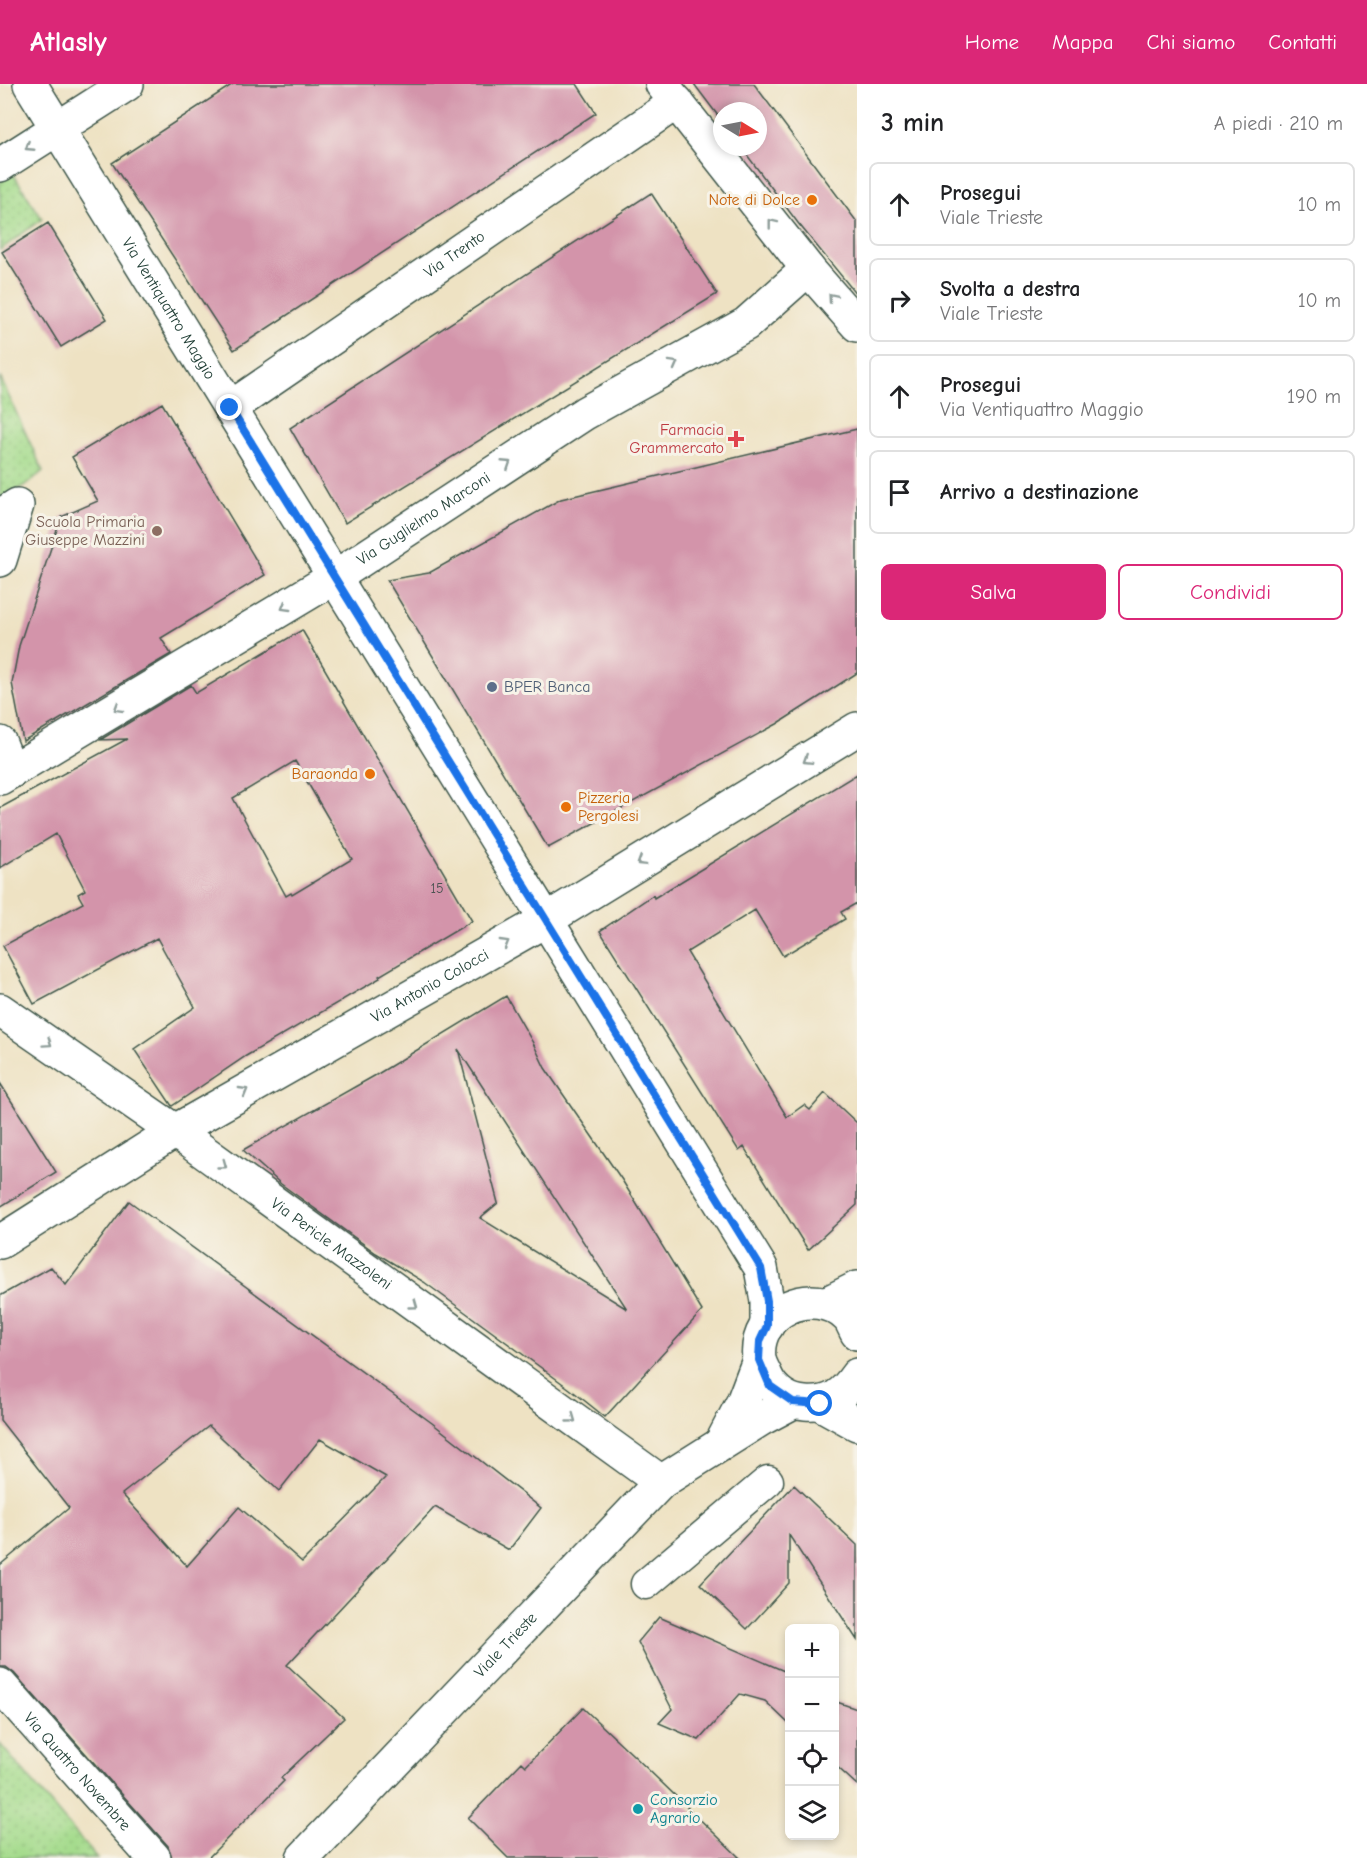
<!DOCTYPE html>
<html lang="it">
<head>
<meta charset="utf-8">
<style>
	:root { --surface:#fff; --page:#f2f2f2; --text:#202124; --muted:#757577; --line:#e0e0e0; --accent:#db2777 }
	body { margin:0; font-family:"Comic Neue",sans-serif; background:var(--page); color:var(--text) }
	.controls { position:absolute; right:18px; bottom:18px; display:grid; overflow:hidden; border-radius:9px; box-shadow:0 3px 9px #0003 }
	.controls button { width:54px; height:54px; display:grid; place-items:center; padding:0; border:0; border-bottom:2px solid var(--line); background:var(--surface); color:var(--text); font:30px sans-serif }
	.compass { position:absolute; left:713px; top:18px; width:54px; height:54px; border-radius:50%; background:var(--surface); box-shadow:0 3px 9px #0003; rotate:100deg }
	.stop { position:absolute; width:18px; height:18px; margin:-14px; border:4px solid #1a73e8; border-radius:50%; background:#fff }
	.stop.end { background:#1a73e8; border-color:#fff; box-shadow:0 2px 6px #0008 }
	.list { margin:0; padding:0; list-style:none }
	h2 { display:flex; justify-content:space-between; align-items:center; height:78px; margin:0; padding:0 24px; font-size:26px }
	h2 small { font-size:20px; font-weight:400; color:var(--muted) }
	.list li { display:grid; grid-template-columns:39px 1fr auto; gap:18px; align-items:center; box-sizing:border-box; height:84px; margin:0 12px 12px; padding:0 12px; border:2px solid var(--line); border-radius:9px }
	.list b { display:block; font-size:22px; white-space:nowrap }
	.list p { margin:0; font-size:20px; white-space:nowrap; color:var(--muted) }
	.list em { font-size:20px; font-style:normal; color:var(--muted) }
	.actions { display:flex; gap:12px; padding:18px 24px }
	.actions a { flex:1; padding:14px 0; border:2px solid var(--accent); border-radius:9px; text-align:center; font-size:21px; color:var(--accent) }
	.actions .main { background:var(--accent); color:#fff }
	.icon { flex:none; width:33px; height:33px; fill:none; stroke:currentColor; stroke-width:2; stroke-linecap:round; stroke-linejoin:round }
	.map { position:relative; flex:none; width:857px; height:1774px; overflow:hidden }
	header { display:flex; align-items:center; gap:36px; box-sizing:border-box; height:84px; padding:0 30px; background:var(--accent); color:#fff }
	header strong { font-size:28px }
	nav { display:flex; gap:33px; margin-inline-start:auto; font-size:21px }
	main { display:flex }
	aside { flex:1; background:var(--surface) }
	.map>svg:first-child { display:block }
	.park { fill:url(#park-dots); stroke:#628c60; stroke-width:1.5 }
	.building { fill:#d394aa; fill-rule:evenodd }
	.lines { fill:none; stroke-linecap:round; stroke-linejoin:round }
	.pedestrian-casing { stroke:#3e5649; stroke-width:33 }
	.minor-casing { stroke:#3e5649; stroke-width:36 }
	.tertiary-casing { stroke:#3e5649; stroke-width:36 }
	.secondary-casing { stroke:#3e5649; stroke-width:36 }
	.pedestrian { stroke:#fff; stroke-width:30 }
	.minor { stroke:#fff; stroke-width:33 }
	.tertiary { stroke:#fff; stroke-width:33 }
	.secondary { stroke:#fff; stroke-width:33 }
	.oneway { stroke:#8f9e9a }
	.route { stroke:#1a73e8; stroke-width:8 }
	.food-dot { fill:#e8710a; stroke:#f7f3e8; stroke-width:2 }
	.health-dot { fill:#e0444e; stroke:#f7f3e8; stroke-width:2 }
	.education-dot { fill:#8d6e63; stroke:#f7f3e8; stroke-width:2 }
	.service-dot { fill:#5c6f8a; stroke:#f7f3e8; stroke-width:2 }
	.culture-dot { fill:#0f9aa8; stroke:#f7f3e8; stroke-width:2 }
	.labels { text-anchor:middle; dominant-baseline:central; stroke-width:6; stroke-linejoin:round; paint-order:stroke }
	.number-label { font-size:14px; fill:#4c5352 }
	.food-label { font-size:16px; fill:#c56008; stroke:#f7f3e8; text-anchor:end }
	.street-label { font-size:16px; fill:#1f3d34; stroke:#f7f3e8 }
	.health-label { font-size:16px; fill:#be3a42; stroke:#f7f3e8; text-anchor:end }
	.education-label { font-size:16px; fill:#785e54; stroke:#f7f3e8; text-anchor:end }
	.service-label { font-size:16px; fill:#4e5e75; stroke:#f7f3e8; text-anchor:start }
	.culture-label { font-size:16px; fill:#0d838f; stroke:#f7f3e8; text-anchor:start }
</style>
</head>
<body>
<header>
<strong>Atlasly</strong>
<nav><a>Home</a><a>Mappa</a><a>Chi siamo</a><a>Contatti</a></nav>
</header>
<main>
<div class="map">
<svg width="857" height="1774" viewBox="0 0 857 1774">
	<defs>
		<pattern id="park-dots" width="8" height="8" patternUnits="userSpaceOnUse" patternTransform="scale(1.5)"><rect width="8" height="8" fill="#a4db8c"/><path d="M2 2h.1M6 6h.1" fill="none" stroke="#8dbd79" stroke-width="1.8" stroke-linecap="round"/></pattern>
	</defs>
	<rect width="100%" height="100%" fill="#f7f3e8"/>
	<filter id="ink" filterUnits="userSpaceOnUse"><feTurbulence type="fractalNoise" baseFrequency=".0167" numOctaves="2"/><feDisplacementMap in="SourceGraphic" scale="12" xChannelSelector="R" yChannelSelector="G"/><feConvolveMatrix kernelMatrix="1 2 1 2 8 2 1 2 1" color-interpolation-filters="sRGB"/></filter>
	<filter id="wash" filterUnits="userSpaceOnUse"><feTurbulence type="fractalNoise" baseFrequency=".008" numOctaves="4" result="noise"/><feDisplacementMap in="SourceGraphic" scale="24" xChannelSelector="R" yChannelSelector="G"/><feGaussianBlur stdDeviation="1.35" result="paint"/><feColorMatrix in="noise" values="0 0 0 0 0 0 0 0 0 0 0 0 0 0 0 0 0 1.4 0 .05"/><feComposite in="paint" operator="in"/></filter>
	<g filter="url(#wash)">
		<rect width="100%" height="100%" fill="#eee2c3"/>
		<path class="park" d="M12,88L42,135L0,166V96Z
			M0,293L43,387L30,398L0,416Z
			M0,1660L97,1774H0Z"/>
		<g id="blocks">
			<path class="building" d="M233,0H577L596,29L234,266L112,79Z
				M694,0H754L857,138V211L798,139L741,63H758V27H722V37Z
				M651,109L717,210L345,439L290,344Z
				M48,139L107,235L61,263L2,168Z
				M162,319L265,491L161,554L171,570L23,657L12,599L19,562L61,433L98,417L72,373Z
				M857,345V589L777,640L548,764L387,496L429,489L561,415Z
				M302,546L472,837L379,892L380,894L246,972L172,1022L134,965L195,923L157,854L34,920L3,862L83,819L78,810L85,806L56,750L0,784V724L127,655L100,656L191,601L196,609ZM295,677L352,775L292,811L291,809L286,812L233,714Z
				M857,690V819L841,828L845,835L783,872L755,826L687,868L787,1033L804,1021L810,1026L825,1009L857,1039V1121L808,1166L744,1063L739,1067L600,847L653,811L654,814Z
				M506,912L533,959L545,984L622,1096L702,1227L605,1333L570,1305L424,1198L376,1169L281,1100L243,1066L376,991ZM458,965L627,1225L480,1134L498,1119Z
				M0,999L56,1088L0,1123Z
				M129,1117L432,1339L541,1424L509,1466L435,1423L287,1581L344,1634L281,1694L284,1697L208,1774H172L168,1762L14,1589L6,1583H0V1481L69,1424L0,1336V1212L51,1183L66,1201ZM209,1342L279,1407L320,1355L386,1393L302,1478L239,1423L187,1482L122,1410Z
				M794,1401L857,1461V1556L789,1451V1499L747,1545L700,1500Z
				M659,1533L789,1589V1640L765,1617L740,1610L699,1656L659,1639L672,1625L638,1558Z
				M834,1617L857,1625V1701L834,1680Z
				M583,1624L632,1670L740,1774H508L468,1734L522,1678L526,1682Z"/>
		</g>
	</g>
	<g filter="url(#ink)">
		<use href="#blocks" fill-opacity="0" stroke="#3e5649" stroke-width="1.5"/>
		<g class="lines">
			<g class="pedestrian-casing">
				<path id="pedestrian" d="M646,1500L768,1397"/>
			</g>
			<g class="minor-casing">
				<g id="minor">
					<path d="M662,0L808,185L857,241"/>
					<path d="M0,81L127,0"/>
					<path id="s1" d="M230,324L677,18"/>
					<path d="M0,432L17,421L0,476"/>
					<path id="s2" d="M335,493L585,329L746,240L808,185"/>
					<path d="M0,659L11,687"/>
					<path d="M546,836L857,645"/>
					<path id="s3" d="M0,1158L175,1047L661,1398"/>
					<path id="s4" d="M0,1601L154,1774"/>
				</g>
			</g>
			<g class="tertiary-casing">
				<g id="tertiary">
					<path d="M0,694L335,493"/>
					<path id="s5" d="M0,926L175,1047L546,836"/>
					<path d="M827,1219L857,1204"/>
					<path d="M722,1358L743,1318L759,1276"/>
					<path id="s6" d="M303,1774L661,1398L761,1335L793,1318"/>
				</g>
			</g>
			<g class="secondary-casing">
				<g id="secondary">
					<path id="s7" d="M30,0L761,1184L767,1217V1242"/>
					<path d="M857,1249C854,1244 852,1237 848,1233C813,1199 753,1227 759,1275C760,1281 764,1287 766,1292C773,1308 789,1318 805,1319C831,1321 843,1311 857,1291"/>
					<path d="M821,1320L857,1340"/>
				</g>
			</g>
			<use href="#pedestrian" class="pedestrian"/>
			<use href="#minor" class="minor"/>
			<use href="#tertiary" class="tertiary"/>
			<use href="#secondary" class="secondary"/>
		</g>
		<defs><path id="oneway-chevron" d="M-2-3.5L2.5 0L-2 3.5" fill="none" stroke-width="1.6" stroke-linecap="round" stroke-linejoin="round" transform="scale(1.5)"/></defs>
		<g class="oneway">
			<use href="#oneway-chevron" transform="translate(29 63) rotate(147)"/>
			<use href="#oneway-chevron" transform="translate(772 139) rotate(-128)"/>
			<use href="#oneway-chevron" transform="translate(832 213) rotate(-131)"/>
			<use href="#oneway-chevron" transform="translate(674 280) rotate(-29)"/>
			<use href="#oneway-chevron" transform="translate(507 380) rotate(-33)"/>
			<use href="#oneway-chevron" transform="translate(285 523) rotate(149)"/>
			<use href="#oneway-chevron" transform="translate(118 624) rotate(149)"/>
			<use href="#oneway-chevron" transform="translate(807 676) rotate(148)"/>
			<use href="#oneway-chevron" transform="translate(641 778) rotate(148)"/>
			<use href="#oneway-chevron" transform="translate(505 859) rotate(-30)"/>
			<use href="#oneway-chevron" transform="translate(48 959) rotate(35)"/>
			<use href="#oneway-chevron" transform="translate(244 1007) rotate(-30)"/>
			<use href="#oneway-chevron" transform="translate(223 1081) rotate(36)"/>
			<use href="#oneway-chevron" transform="translate(414 1221) rotate(36)"/>
			<use href="#oneway-chevron" transform="translate(572 1335) rotate(36)"/>
		</g>
	</g>
	<g class="lines" filter="url(#ink)">
		<path class="route" d="M230,324L761,1184L767,1217V1242L760,1257L759,1276L770,1302L793,1318L820,1320"/>
	</g>
	<g class="food-dot">
		<circle cx="812" cy="116" r="6"/>
		<circle cx="370" cy="690" r="6"/>
		<circle cx="566" cy="723" r="6"/>
	</g>
	<path class="health-dot" d="M733 346h6v6h6v6h-6v6h-6v-6h-6v-6h6z"/>
	<circle class="education-dot" cx="157" cy="447" r="6"/>
	<circle class="service-dot" cx="492" cy="603" r="6"/>
	<circle class="culture-dot" cx="638" cy="1725" r="6"/>
	<g class="labels">
		<g class="number-label">
			<text x="437" y="804">15</text>
		</g>
		<g class="food-label">
			<text x="800" y="116">Note di Dolce</text>
			<text x="358" y="690">Baraonda</text>
			<text x="578" y="714" text-anchor="start">Pizzeria<tspan x="578" dy="18">Pergolesi</tspan></text>
		</g>
		<g class="street-label">
			<text stroke="none"><textPath href="#s1" startOffset="272">Via Trento</textPath></text>
			<text stroke="none"><textPath href="#s7" startOffset="264">Via Ventiquattro Maggio</textPath></text>
			<text stroke="none"><textPath href="#s2" startOffset="106">Via Guglielmo Marconi</textPath></text>
			<text stroke="none"><textPath href="#s5" startOffset="506">Via Antonio Colocci</textPath></text>
			<text stroke="none"><textPath href="#s3" startOffset="400">Via Pericle Mazzoleni</textPath></text>
			<text stroke="none"><textPath href="#s6" startOffset="294">Viale Trieste</textPath></text>
			<text stroke="none"><textPath href="#s4" startOffset="116">Via Quattro Novembre</textPath></text>
		</g>
		<g class="health-label">
			<text x="724" y="346">Farmacia<tspan x="724" dy="18">Grammercato</tspan></text>
		</g>
		<g class="education-label">
			<text x="145" y="438">Scuola Primaria<tspan x="145" dy="18">Giuseppe Mazzini</tspan></text>
		</g>
		<g class="service-label">
			<text x="504" y="603">BPER Banca</text>
		</g>
		<g class="culture-label">
			<text x="650" y="1716">Consorzio<tspan x="650" dy="18">Agrario</tspan></text>
		</g>
	</g>
</svg>
<div class="controls">
<button>+</button>
<button>−</button>
<button><svg class="icon" aria-label="locate" viewBox="0 0 24 24"><circle cx="12" cy="12" r="6"/><path d="M12 2v4M12 18v4M2 12h4M18 12h4"/></svg></button>
<button><svg class="icon" aria-label="layers" viewBox="0 0 24 24"><path d="M12 4l9 5-9 5-9-5zM3 14l9 5 9-5"/></svg></button>
</div>
<svg class="compass" viewBox="-18 -18 36 36"><path d="M0-13l5 13h-10z" fill="#e53935"/><path d="M0 13l5-13h-10z" fill="#757577"/></svg>
<div class="stop" style="left:820px;top:1320px"></div>
<div class="stop end" style="left:230px;top:324px"></div>
</div>
<aside>
<h2>3 min<small>A piedi · 210 m</small></h2>
<ul class="list">
<li><svg class="icon" aria-label="ahead" viewBox="0 0 24 24"><path d="M12 20V5M6 11l6-6 6 6"/></svg><div><b>Prosegui</b><p>Viale Trieste</p></div><em>10 m</em></li>
<li><svg class="icon" aria-label="right" viewBox="0 0 24 24"><path d="M7 20v-9h11M14 6l5 5-5 5"/></svg><div><b>Svolta a destra</b><p>Viale Trieste</p></div><em>10 m</em></li>
<li><svg class="icon" aria-label="ahead" viewBox="0 0 24 24"><path d="M12 20V5M6 11l6-6 6 6"/></svg><div><b>Prosegui</b><p>Via Ventiquattro Maggio</p></div><em>190 m</em></li>
<li><svg class="icon" aria-label="arrive" viewBox="0 0 24 24"><path d="M6 21V4h12l-3 4 3 4H6"/></svg><div><b>Arrivo a destinazione</b></div></li>
</ul>
<div class="actions"><a class="main">Salva</a><a>Condividi</a></div>
</aside>
</main>
</body>
</html>
